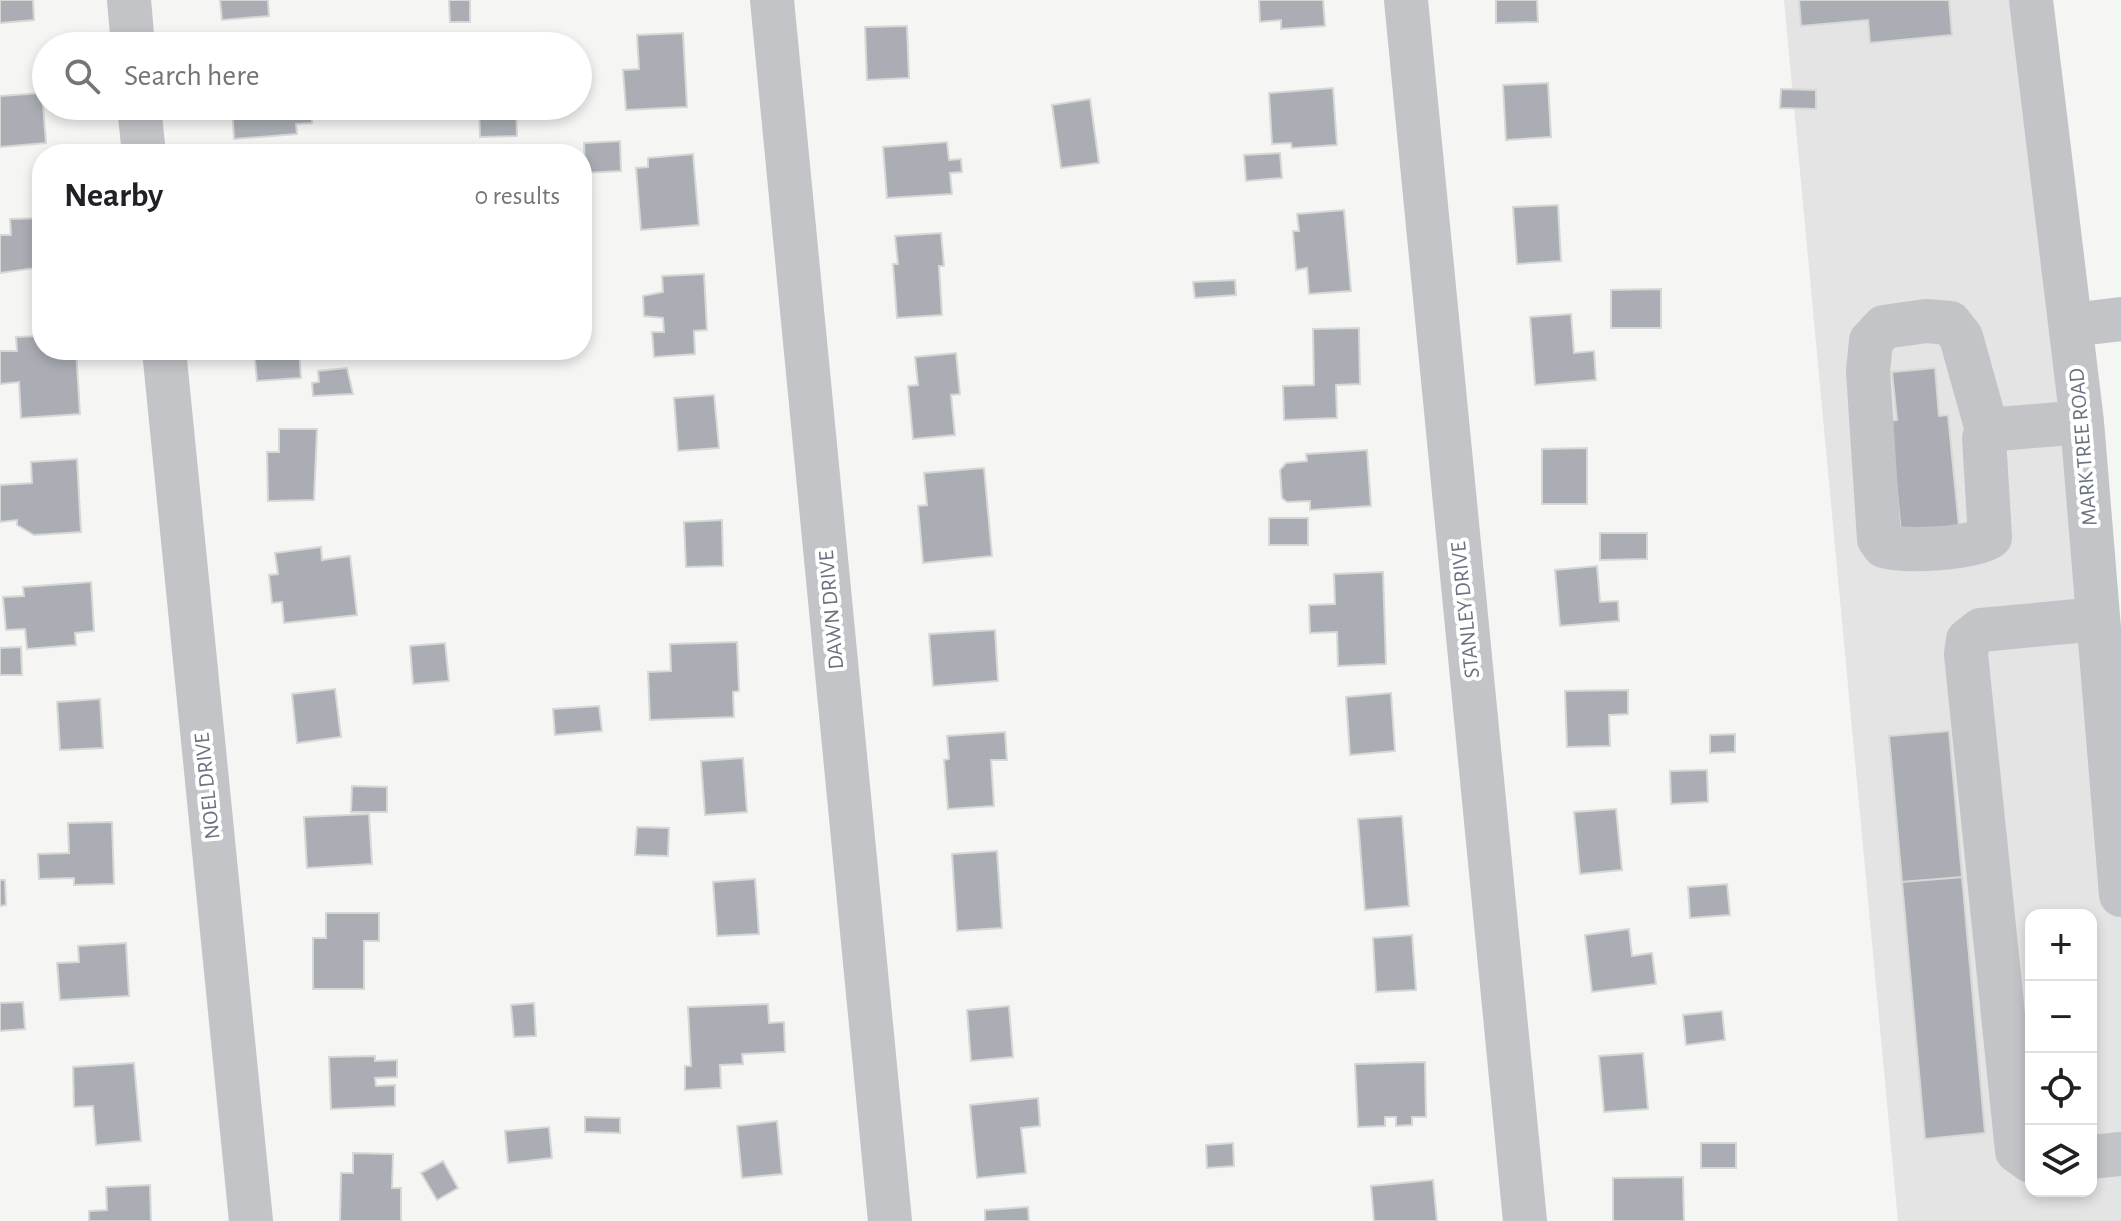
<!DOCTYPE html>
<html lang="en">
<head>
<meta charset="utf-8">
<style>
	:root { --surface:#fff; --page:#f2f2f2; --text:#202124; --muted:#757577; --line:#e0e0e0 }
	body { margin:0; font-family:"Alegreya Sans",sans-serif; background:var(--page); color:var(--text) }
	.controls { position:absolute; right:24px; bottom:24px; display:grid; overflow:hidden; border-radius:16px; box-shadow:0 4px 12px #0003 }
	.controls button { width:72px; height:72px; display:grid; place-items:center; padding:0; border:0; border-bottom:2px solid var(--line); background:var(--surface); color:var(--text); font:40px sans-serif }
	.list { margin:0; padding:0; list-style:none }
	h2 { display:flex; justify-content:space-between; align-items:center; height:104px; margin:0; padding:0 32px; font-size:34px }
	h2 small { font-size:26px; font-weight:400; color:var(--muted) }
	.icon { flex:none; width:44px; height:44px; fill:none; stroke:currentColor; stroke-width:2; stroke-linecap:round; stroke-linejoin:round }
	.map { position:relative; flex:none; width:2121px; height:1221px; overflow:hidden }
	.search { position:absolute; background:var(--surface); box-shadow:0 4px 12px #0003; left:32px; top:32px; width:560px; height:88px; display:flex; align-items:center; gap:20px; box-sizing:border-box; padding:0 28px; border-radius:44px; color:var(--muted); font-size:30px }
	.panel { position:absolute; background:var(--surface); box-shadow:0 4px 12px #0003; left:32px; top:144px; width:560px; height:216px; border-radius:32px }
	.map>svg:first-child { display:block }
	.built { fill:#e3e4e3; fill-rule:evenodd }
	.building { fill:#aaaeb4; stroke:#d7d7d5; stroke-width:2 }
	.lines { fill:none; stroke-linecap:round; stroke-linejoin:round }
	.minor { stroke:#c2c4c7; stroke-width:44 }
	.labels { text-anchor:middle; dominant-baseline:central; stroke-width:8; stroke-linejoin:round; paint-order:stroke }
	.street-label { font-size:22px; fill:#687280; stroke:#fff }
</style>
</head>
<body>
<div class="map">
<svg width="2121" height="1221" viewBox="0 0 2121 1221">
	<rect width="100%" height="100%" fill="#f5f5f3"/>
	<path class="built" d="M1784,0H2031L2121,895V1221H1898ZM2031,915H2091V1191H2031Z"/>
	<path class="building" d="M0,0H33L34,20L0,23Z
		M220,0H268L269,16L222,20Z
		M449,0H470V22H450Z
		M1259,0H1323L1325,26L1281,29V20L1260,22Z
		M1496,0H1537L1538,22L1496,23Z
		M1799,0H1949L1952,35L1870,43L1868,20L1801,26Z
		M907,26L909,78L867,80L865,27Z
		M683,33L687,107L626,110L623,70L639,69L637,35Z
		M403,36L404,46H363L362,39Z
		M1548,83L1551,137L1506,140L1503,85Z
		M1333,88L1337,145L1292,148L1291,143L1272,144L1269,93Z
		M1781,89L1816,90V109L1780,108Z
		M42,93L46,143L0,147V96Z
		M1090,99L1099,163L1061,168L1052,105Z
		M232,106H311L312,123L296,124L297,134L234,139Z
		M479,106H516L517,136L480,137Z
		M620,141L621,171L585,173L584,143Z
		M947,142L949,160L961,159L962,172L950,173L952,194L887,198L883,147Z
		M1280,153L1282,178L1246,181L1244,155Z
		M693,154L699,225L641,230L636,168L648,167V158Z
		M1558,205L1561,261L1517,264L1513,207Z
		M1344,210L1351,291L1309,294L1307,268L1296,270L1293,231H1299L1297,214Z
		M42,218V267L0,273V235H11L10,219Z
		M941,233L944,266H939L942,315L897,318L893,264H898L895,236Z
		M704,274L707,330L694,331L695,354L654,357L652,332H664L663,318L644,316L643,296L663,292L662,276Z
		M1235,280L1236,295L1195,298L1193,282Z
		M1661,289V328H1611V290Z
		M1571,314L1574,353L1594,351L1596,380L1535,385L1530,317Z
		M1359,328L1360,384L1336,385L1337,418L1284,420L1283,386L1314,385L1313,329Z
		M42,336V350H76L80,414L21,418L19,382L0,384V351H17L16,337Z
		M254,350H299L301,378L257,381Z
		M956,353L960,394L951,395L955,435L913,439L908,386L918,385L915,357Z
		M347,368L353,394L313,396L312,383L319,382L318,371Z
		M1935,368L1939,416L1948,415L1960,537L1902,543L1890,421L1897,420L1892,372Z
		M714,395L719,448L678,451L674,398Z
		M279,429H317L314,500L268,501L267,452H279Z
		M1587,448V504H1542V449Z
		M1367,450L1371,506L1310,510V501L1287,502L1282,498L1280,470L1286,463L1307,461L1306,454Z
		M77,459L81,532L34,535L17,525V520L0,522V485L32,483L31,462Z
		M984,468L992,556L923,563L918,506L927,505L924,473Z
		M1269,518H1308V545H1269Z
		M722,520L723,566L686,567L684,522Z
		M1600,533H1647V559L1600,560Z
		M321,547L322,560L350,556L357,615L284,623L282,602L272,603L269,575L278,574L275,553Z
		M1597,566L1600,602L1618,601L1619,621L1560,626L1555,570Z
		M1383,572L1386,664L1338,666L1337,632L1310,633L1309,605L1335,604L1334,574Z
		M91,582L94,631L75,633L76,645L27,649L25,629L6,630L3,597L24,596L23,587Z
		M995,630L998,681L933,686L929,634Z
		M737,642L739,691L733,692L734,717L650,720L648,672L671,671L670,644Z
		M445,643L449,681L413,684L410,646Z
		M21,647L22,675H0V648Z
		M335,689L341,737L297,743L292,694Z
		M1628,690V714L1609,715L1610,746L1567,747L1565,691Z
		M1391,693L1395,751L1350,755L1346,697Z
		M100,699L103,748L60,750L57,702Z
		M599,706L602,731L555,735L553,709Z
		M1949,731L1962,877L1902,882L1889,736Z
		M1005,732L1007,760H991L994,806L948,809L944,760L949,759L947,736Z
		M1735,734V752L1710,753V735Z
		M743,758L747,812L705,815L701,761Z
		M1707,770L1708,802L1671,804L1670,771Z
		M352,786L387,787V812H351Z
		M1616,809L1622,870L1580,874L1574,812Z
		M369,814L372,864L307,868L304,817Z
		M1402,816L1409,906L1365,910L1358,819Z
		M112,822L114,884L74,885V878L39,879L38,854L69,853L68,823Z
		M637,827L669,828L668,856L635,855Z
		M997,851L1002,928L957,931L952,854Z
		M1962,877L1985,1133L1925,1139L1902,882Z
		M755,879L759,934L717,936L713,882Z
		M0,880H5L6,905L0,906Z
		M1727,884L1730,915L1690,918L1688,887Z
		M326,913H379V941H364V989H313V938H326Z
		M1629,929L1632,956L1652,953L1656,984L1592,992L1585,935Z
		M1412,935L1416,990L1376,992L1373,938Z
		M126,943L129,996L60,1000L57,963L79,962L78,946Z
		M23,1002L25,1029L0,1031V1003Z
		M534,1003L536,1036L514,1037L511,1005Z
		M768,1004L769,1023L784,1022L785,1052L742,1054L743,1064L720,1065L721,1088L685,1090V1066H691L688,1007Z
		M1009,1006L1013,1057L971,1061L967,1010Z
		M1722,1011L1725,1040L1686,1045L1683,1015Z
		M1643,1053L1648,1109L1604,1112L1599,1056Z
		M375,1056V1061L397,1060V1077L375,1078L376,1086L395,1085V1106L331,1109L329,1057Z
		M1425,1062L1426,1117H1412V1125L1396,1126V1117H1385V1126L1358,1127L1355,1064Z
		M134,1063L141,1141L96,1145L93,1106L74,1107L73,1067Z
		M1038,1098L1040,1126L1021,1128L1026,1173L977,1178L970,1105Z
		M585,1117L620,1118V1133L585,1132Z
		M777,1121L782,1174L742,1178L737,1126Z
		M549,1127L552,1158L508,1163L505,1131Z
		M1233,1143L1234,1166L1207,1168L1206,1145Z
		M1701,1143H1736V1168H1701Z
		M353,1153L393,1154L392,1188H401V1221H340L341,1173H353Z
		M443,1161L458,1188L437,1200L421,1173Z
		M1683,1177L1684,1221H1613V1178Z
		M1433,1180L1437,1221H1374L1371,1186Z
		M150,1185L151,1221H89V1211L107,1210L106,1187Z
		M1028,1207L1029,1221H985V1210Z"/>
	<g class="lines">
		<path class="minor" d="M129,0L133,46
			M772,0L890,1221
			M1406,0L1525,1221
			M2031,0L2082,422L2121,895
			M139,106L144,154
			M2071,325L2121,319
			M164,350L251,1221
			M1987,430L1984,438L1990,537C1972,549 1905,552 1884,546L1879,539L1868,371L1871,341L1884,327L1926,321L1950,323L1961,337L1987,430L2082,422
			M2091,1157L2121,1154
			M2031,1161L2017,1151L1966,654L1968,640L1981,630L2098,619"/>
	</g>
	<g class="labels">
		<g class="street-label">
			<text transform="translate(2083 447) rotate(-95)">MARK TREE ROAD</text>
			<text transform="translate(831 610) rotate(-95)">DAWN DRIVE</text>
			<text transform="translate(1465 610) rotate(-96)">STANLEY DRIVE</text>
			<text transform="translate(207 786) rotate(-96)">NOEL DRIVE</text>
		</g>
	</g>
</svg>
<div class="controls">
<button>+</button>
<button>−</button>
<button><svg class="icon" aria-label="locate" viewBox="0 0 24 24"><circle cx="12" cy="12" r="6"/><path d="M12 2v4M12 18v4M2 12h4M18 12h4"/></svg></button>
<button><svg class="icon" aria-label="layers" viewBox="0 0 24 24"><path d="M12 4l9 5-9 5-9-5zM3 14l9 5 9-5"/></svg></button>
</div>
<div class="search"><svg class="icon" aria-label="search" viewBox="0 0 24 24"><circle cx="10" cy="10" r="6"/><path d="M15 15l6 6"/></svg>Search here</div>
<section class="panel">
<h2>Nearby<small>0 results</small></h2>
<ul class="list">
</ul>
</section>
</div>
</body>
</html>
